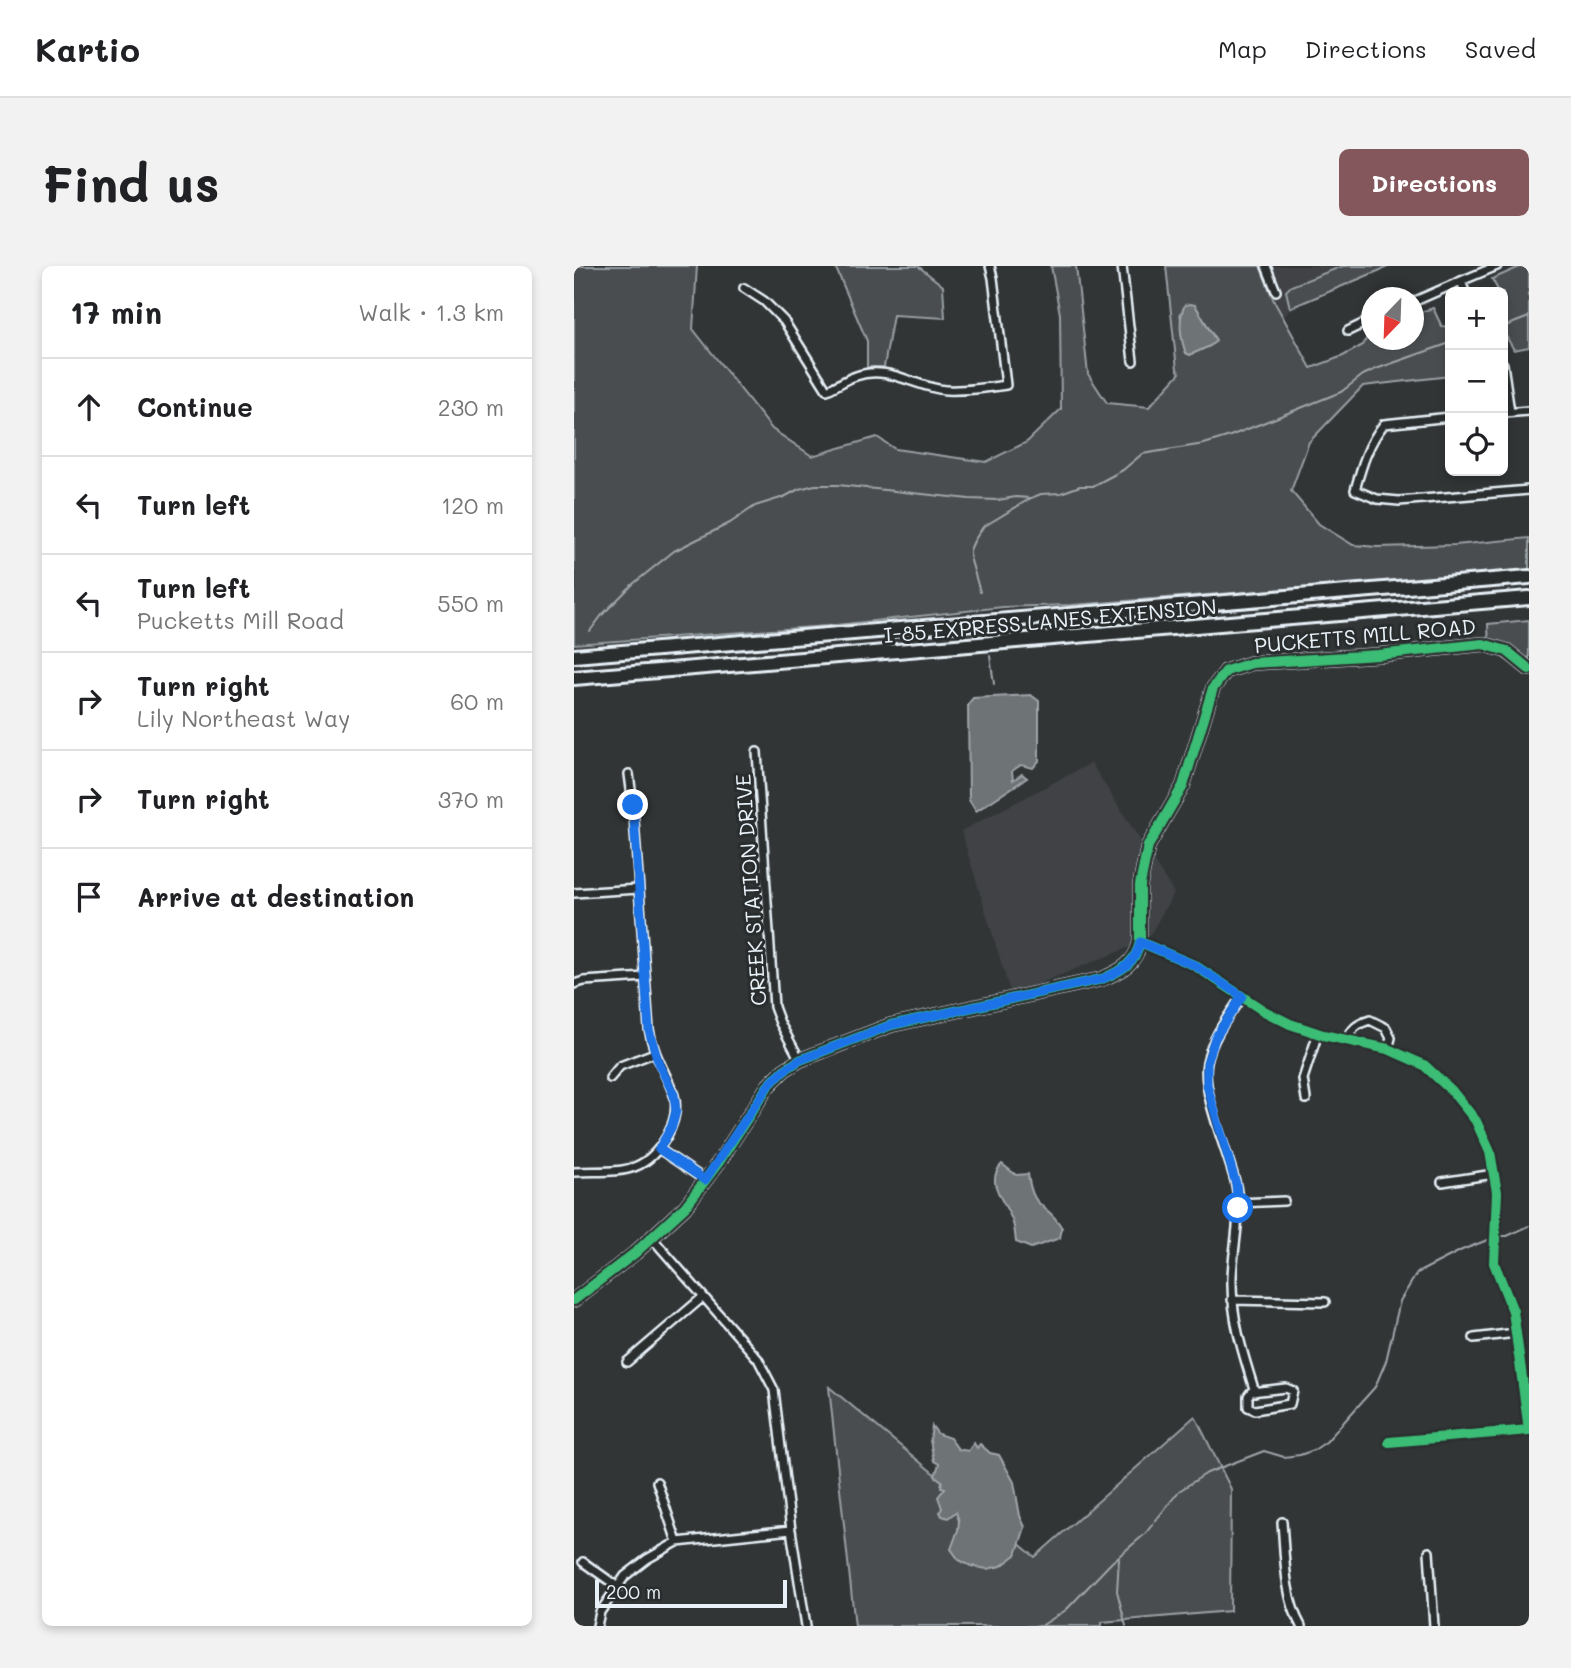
<!DOCTYPE html>
<html lang="en">
<head>
<meta charset="utf-8">
<style>
	:root { --surface:#fff; --page:#f2f2f2; --text:#202124; --muted:#757577; --line:#e0e0e0; --accent:#84575d }
	body { margin:0; font-family:Mali,sans-serif; background:var(--page); color:var(--text) }
	.controls { position:absolute; right:21px; top:21px; display:grid; overflow:hidden; border-radius:10px; box-shadow:0 4px 10px #0003 }
	.controls button { width:63px; height:63px; display:grid; place-items:center; padding:0; border:0; border-bottom:2px solid var(--line); background:var(--surface); color:var(--text); font:35px sans-serif }
	.compass { position:absolute; left:787px; top:21px; width:63px; height:63px; border-radius:50%; background:var(--surface); box-shadow:0 4px 10px #0003; rotate:203deg }
	.scale { position:absolute; left:21px; bottom:18px; width:192px; box-sizing:border-box; padding-left:7px; border:4px solid #e8f1f8; border-top:0; font-size:19px; line-height:24px; white-space:nowrap; color:#e8f1f8; -webkit-text-stroke:5px #2a2d2e; paint-order:stroke }
	.stop { position:absolute; width:21px; height:21px; margin:-16px; border:5px solid #1a73e8; border-radius:50%; background:#fff }
	.stop.end { background:#1a73e8; border-color:#fff; box-shadow:0 2px 7px #0008 }
	.list { margin:0; padding:0; list-style:none }
	h2 { display:flex; justify-content:space-between; align-items:center; height:91px; margin:0; padding:0 28px; font-size:30px }
	h2 small { font-size:23px; font-weight:400; color:var(--muted) }
	.list li { display:grid; grid-template-columns:46px 1fr auto; gap:21px; align-items:center; box-sizing:border-box; height:98px; padding:0 28px; border-top:2px solid var(--line) }
	.list b { display:block; font-size:26px; white-space:nowrap }
	.list p { margin:0; font-size:23px; white-space:nowrap; color:var(--muted) }
	.list em { font-size:23px; font-style:normal; color:var(--muted) }
	.icon { flex:none; width:38px; height:38px; fill:none; stroke:currentColor; stroke-width:2; stroke-linecap:round; stroke-linejoin:round }
	.map { position:relative; flex:none; width:955px; height:1360px; overflow:hidden; border-radius:10px }
	header { display:flex; align-items:center; gap:42px; box-sizing:border-box; height:98px; padding:0 35px; background:var(--surface); border-bottom:2px solid var(--line) }
	header strong { font-size:33px }
	nav { display:flex; gap:38px; margin-inline-start:auto; font-size:24px }
	.intro { display:flex; align-items:center; justify-content:space-between; box-sizing:border-box; height:168px; padding:0 42px }
	h1 { margin:0; font-size:49px }
	.button { padding:18px 32px; border-radius:10px; background:var(--accent); color:#fff; font-size:24px; font-weight:700 }
	main { display:flex; gap:42px; padding:0 42px }
	aside { flex:1; background:var(--surface); border-radius:10px; box-shadow:0 4px 10px #0003 }
	.map>svg:first-child { display:block }
	.built { fill:#3f4244 }
	.green { fill:#494d4f; stroke:#989fa4; stroke-width:2; fill-rule:evenodd }
	.water { fill:#6e7376; stroke:#9fa5aa; stroke-width:2 }
	.lines { fill:none; stroke-linecap:round; stroke-linejoin:round }
	.stream { stroke:#9fa5aa; stroke-width:2 }
	.street-casing { stroke:#e8f1f8; stroke-width:12 }
	.secondary-casing { stroke:#e8f1f8; stroke-width:16 }
	.highway-casing { stroke:#e8f1f8; stroke-width:18 }
	.street { stroke:#2a2d2e; stroke-width:7 }
	.secondary { stroke:#2a2d2e; stroke-width:10 }
	.highway { stroke:#2a2d2e; stroke-width:12 }
	.cycleway-casing { stroke:#2a2d2e; stroke-width:15 }
	.cycleway { stroke:#3abd76; stroke-width:10 }
	.route { stroke:#1a73e8; stroke-width:9 }
	.labels { text-anchor:middle; dominant-baseline:central; stroke-width:6; stroke-linejoin:round; paint-order:stroke }
	.street-label { font-size:21px; fill:#e8f1f8; stroke:#2a2d2e }
</style>
</head>
<body>
<header>
<strong>Kartio</strong>
<nav><a>Map</a><a>Directions</a><a>Saved</a></nav>
</header>
<div class="intro"><h1>Find us</h1><a class="button">Directions</a></div>
<main>
<aside>
<h2>17 min<small>Walk · 1.3 km</small></h2>
<ul class="list">
<li><svg class="icon" aria-label="ahead" viewBox="0 0 24 24"><path d="M12 20V5M6 11l6-6 6 6"/></svg><div><b>Continue</b></div><em>230 m</em></li>
<li><svg class="icon" aria-label="left" viewBox="0 0 24 24"><path d="M17 20v-9H6M10 6l-5 5 5 5"/></svg><div><b>Turn left</b></div><em>120 m</em></li>
<li><svg class="icon" aria-label="left" viewBox="0 0 24 24"><path d="M17 20v-9H6M10 6l-5 5 5 5"/></svg><div><b>Turn left</b><p>Pucketts Mill Road</p></div><em>550 m</em></li>
<li><svg class="icon" aria-label="right" viewBox="0 0 24 24"><path d="M7 20v-9h11M14 6l5 5-5 5"/></svg><div><b>Turn right</b><p>Lily Northeast Way</p></div><em>60 m</em></li>
<li><svg class="icon" aria-label="right" viewBox="0 0 24 24"><path d="M7 20v-9h11M14 6l5 5-5 5"/></svg><div><b>Turn right</b></div><em>370 m</em></li>
<li><svg class="icon" aria-label="arrive" viewBox="0 0 24 24"><path d="M6 21V4h12l-3 4 3 4H6"/></svg><div><b>Arrive at destination</b></div></li>
</ul>
</aside>
<div class="map">
<svg width="955" height="1360" viewBox="0 0 955 1360">
	<rect width="100%" height="100%" fill="#323536"/>
	<filter id="ink" filterUnits="userSpaceOnUse"><feTurbulence type="fractalNoise" baseFrequency=".0143" numOctaves="2"/><feDisplacementMap in="SourceGraphic" scale="14" xChannelSelector="R" yChannelSelector="G"/><feConvolveMatrix kernelMatrix="1 2 1 2 8 2 1 2 1" color-interpolation-filters="sRGB"/></filter>
	<g filter="url(#ink)">
		<path class="built" d="M686,0H769L716,20L713,32L716,42L710,52Z
			M517,497L600,627L573,674L437,729L387,565Z"/>
		<path class="green" d="M0,0H123L119,63L198,163L238,190L303,171L321,183L412,196L453,176L487,143L486,48L477,0H502L514,108L533,137L575,141L606,107L603,103L592,0H686L700,35L737,102L769,90L789,79L797,64V74H839L840,48L859,42L868,61L876,59V110L789,120L735,176L717,225L745,258L779,279L803,281L881,279L955,272V305L498,339L429,341L253,360L0,378ZM621,39L642,74L636,80L616,89L612,87L606,47Z
			M261,0H344L369,20L371,52L319,49L310,101H293V75Z
			M769,0H816L716,42L712,25L717,20Z
			M948,0H955V81L940,84L929,65V26H925L918,13Z
			M955,354V409L915,382L914,358Z
			M255,1121L461,1291L621,1150L657,1223L656,1345L528,1356V1360H281Z"/>
		<path class="water" d="M617,38L621,39L642,75L636,80L616,89L612,87C606,73 604,51 611,39Z
			M457,429L465,435V495L459,502L447,499L438,505L439,514L448,508L453,512L402,545L395,534L394,438L399,432Z
			M428,898L442,909L454,908C459,947 473,935 488,962L486,972L457,982L442,976C441,969 441,961 438,954C431,935 410,916 428,898Z
			M358,1160L364,1168L376,1172L384,1183L394,1185L400,1177L403,1182L406,1178L416,1187L425,1189L440,1216L446,1250L451,1261L442,1289L427,1300L413,1303L397,1300L385,1294L377,1283L384,1264L385,1255L382,1246L374,1252L368,1250L366,1246L368,1242L364,1231L371,1222L367,1221L368,1215L361,1210L365,1198L360,1195L356,1174Z"/>
		<g class="lines">
			<path class="stream" d="M929,61L955,51
				M406,326L396,291V284L400,275L409,261L457,232L467,228L487,227L506,220H519L549,204L568,188L630,178L656,170L767,126L789,109L802,103L876,77
				M16,365L28,349L59,318L100,285L156,257L181,240L210,231L225,223L241,219H264L395,233L424,234L442,231L456,232
				M416,390L420,418
				M926,970H933L955,960
				M545,1292L543,1325L552,1360
				M467,1360L492,1344L538,1296L571,1268L605,1225L633,1207L690,1185L710,1191L726,1189L740,1184L752,1176L801,1121L812,1095L826,1035L843,1007L888,984L916,973"/>
			<g class="street-casing">
				<path id="street" d="M548,0L559,95
					M692,0L702,25
					M887,15L923,0
					M170,22L190,35L210,55L253,124C263,120 272,113 282,110C314,98 342,122 372,124C392,125 412,122 432,119L419,12L416,0
					M839,36L887,15L891,26
					M774,65L797,54
					M929,98L936,146
					M929,147L955,145
					M876,151L810,158C794,178 788,199 781,224L803,233L825,235L955,224
					M183,486L200,741L206,757L226,794
					M0,627L65,623
					M566,676L620,699L690,745L716,758L749,769L814,783L850,799L878,825L902,855L916,886L923,926L920,997L939,1045L955,1164L815,1176
					M0,718L10,715L71,711
					M668,730C654,751 638,771 633,796C627,826 653,884 661,915C669,946 659,980 658,1011C657,1052 669,1088 681,1126
					M773,774C778,762 783,758 796,754L812,762L817,772L814,783
					M36,812L46,800L80,787
					M732,833L729,813L744,767
					M85,883L131,914
					M0,906C43,904 69,912 93,870C100,857 104,843 100,829C91,804 80,791 75,763L59,539L55,508
					M868,916L920,908
					M663,937L710,935
					M78,972L184,1093L200,1124L217,1264L232,1360
					M658,1034L751,1036
					M900,1072L942,1067
					M53,1096L129,1031
					M712,1122L719,1125L716,1138L681,1144L674,1141V1130L677,1126Z
					M83,1216L103,1276
					M708,1256C711,1290 710,1330 727,1360
					M855,1286L860,1360
					M9,1296L44,1321
					M23,1360L26,1346L51,1310L73,1293L103,1276L217,1264"/>
			</g>
			<g class="secondary-casing">
				<path id="secondary" d="M0,1034L61,987L111,941L145,896L194,820L210,804L226,794L317,759L528,713C547,705 562,697 566,676V619L574,580L609,520L639,422L652,405L678,397L804,389L909,378L933,385L955,403"/>
			</g>
			<g class="highway-casing">
				<path id="highway" d="M0,390L955,311
					M0,412L955,332"/>
			</g>
			<use href="#street" class="street"/>
			<use href="#secondary" class="secondary"/>
			<use href="#highway" class="highway"/>
			<g class="cycleway-casing">
				<path id="cycleway" d="M566,676L620,699L690,745L716,758L749,769L814,783L850,799L878,825L902,855L916,886L923,926L920,997L939,1045L955,1164L815,1176
					M0,1034L61,987L111,941L145,896L194,820L210,804L226,794L317,759L528,713C547,705 562,697 566,676V619L574,580L609,520L639,422L652,405L678,397L804,389L909,378L933,385L955,403"/>
			</g>
			<use href="#cycleway" class="cycleway"/>
		</g>
	</g>
	<g class="lines" filter="url(#ink)">
		<path class="route" d="M59,539L75,764L85,799L100,829L102,845L98,860L85,883L131,914L194,820L210,804L226,794L317,759L528,713C547,705 562,697 566,676L620,699L668,730L641,772L633,797V819L662,918L664,942"/>
	</g>
	<g class="labels">
		<g class="street-label">
			<text transform="translate(476 354) rotate(-5)">I-85 EXPRESS LANES EXTENSION</text>
			<text transform="translate(791 369) rotate(-5)">PUCKETTS MILL ROAD</text>
			<text transform="translate(176 624) rotate(-94)">CREEK STATION DRIVE</text>
		</g>
	</g>
</svg>
<div class="controls">
<button>+</button>
<button>−</button>
<button><svg class="icon" aria-label="locate" viewBox="0 0 24 24"><circle cx="12" cy="12" r="6"/><path d="M12 2v4M12 18v4M2 12h4M18 12h4"/></svg></button>
</div>
<svg class="compass" viewBox="-18 -18 36 36"><path d="M0-13l5 13h-10z" fill="#e53935"/><path d="M0 13l5-13h-10z" fill="#757577"/></svg>
<div class="scale">200 m</div>
<div class="stop" style="left:664px;top:942px"></div>
<div class="stop end" style="left:59px;top:539px"></div>
</div>
</main>
</body>
</html>
